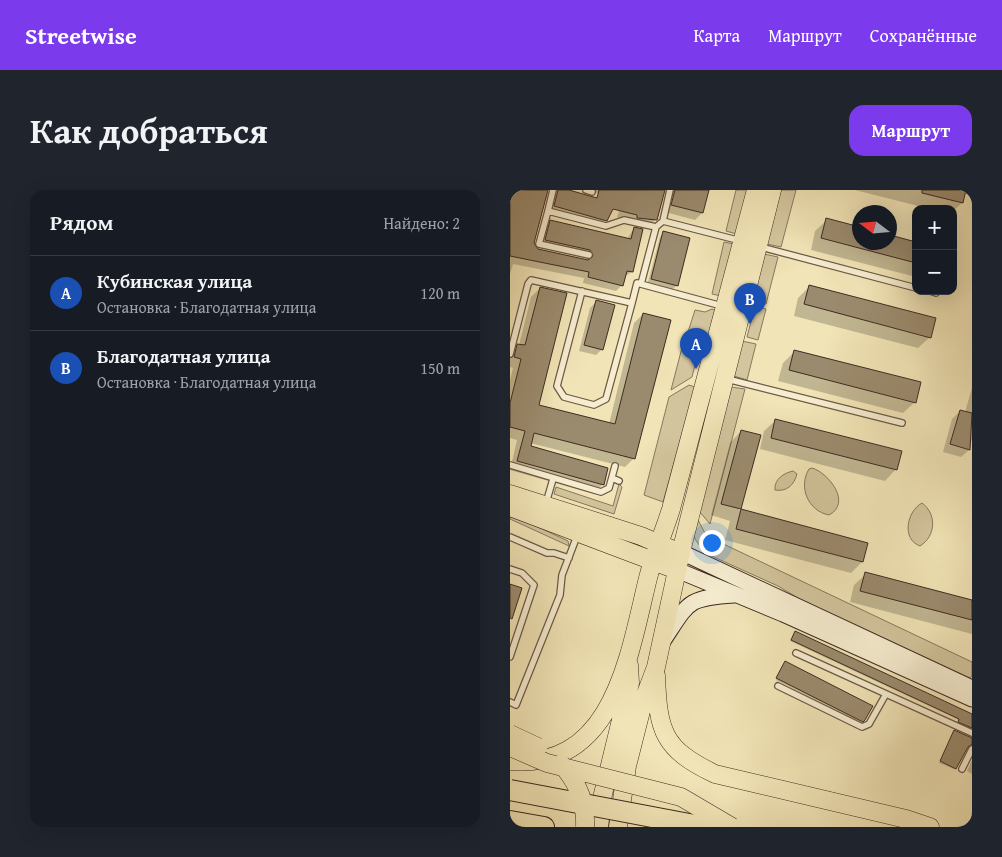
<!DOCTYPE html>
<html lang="ru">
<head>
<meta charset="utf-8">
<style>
	:root { --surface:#171b24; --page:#20242c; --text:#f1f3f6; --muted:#9ea1a6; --line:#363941; --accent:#7c3aed }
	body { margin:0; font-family:"Gentium Book Plus",serif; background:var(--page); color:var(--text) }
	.controls { position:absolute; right:15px; top:15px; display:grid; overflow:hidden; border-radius:10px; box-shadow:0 5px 20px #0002 }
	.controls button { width:45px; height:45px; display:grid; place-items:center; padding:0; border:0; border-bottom:1px solid var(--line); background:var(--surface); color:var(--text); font:25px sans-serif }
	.compass { position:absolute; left:342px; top:15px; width:45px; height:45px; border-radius:50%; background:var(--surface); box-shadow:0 5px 20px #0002; rotate:286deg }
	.you { position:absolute; left:201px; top:352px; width:18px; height:18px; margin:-12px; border:4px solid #fff; border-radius:50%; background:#1a73e8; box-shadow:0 0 0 8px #1a73e833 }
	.badge { display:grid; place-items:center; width:32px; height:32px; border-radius:50%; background:var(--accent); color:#fff; font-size:16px; font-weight:700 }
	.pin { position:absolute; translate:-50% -41px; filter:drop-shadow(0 1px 2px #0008) }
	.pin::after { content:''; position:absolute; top:26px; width:18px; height:15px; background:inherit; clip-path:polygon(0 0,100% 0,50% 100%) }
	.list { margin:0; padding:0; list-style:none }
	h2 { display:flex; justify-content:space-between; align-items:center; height:65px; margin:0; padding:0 20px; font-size:21px }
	h2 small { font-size:16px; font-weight:400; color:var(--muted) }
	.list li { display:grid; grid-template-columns:32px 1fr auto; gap:15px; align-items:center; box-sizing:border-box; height:75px; padding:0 20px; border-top:1px solid var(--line) }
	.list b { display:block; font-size:19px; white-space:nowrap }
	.list p { margin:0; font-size:16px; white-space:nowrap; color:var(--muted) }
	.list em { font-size:16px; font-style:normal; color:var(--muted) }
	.map { position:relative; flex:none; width:462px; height:637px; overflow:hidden; border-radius:15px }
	header { display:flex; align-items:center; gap:30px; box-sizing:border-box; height:70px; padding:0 25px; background:var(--accent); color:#fff }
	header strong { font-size:24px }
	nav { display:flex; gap:28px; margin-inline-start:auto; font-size:18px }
	.intro { display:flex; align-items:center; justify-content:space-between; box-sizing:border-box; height:120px; padding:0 30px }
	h1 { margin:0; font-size:35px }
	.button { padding:12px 22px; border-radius:15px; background:var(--accent); color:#fff; font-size:18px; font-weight:700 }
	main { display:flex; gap:30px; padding:0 30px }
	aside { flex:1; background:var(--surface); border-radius:15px; box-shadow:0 5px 20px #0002 }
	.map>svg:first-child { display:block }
	.green { fill:#d3c59d; stroke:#88785f }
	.shadow { fill:#0003 }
	.building { fill:#9b8b6e; stroke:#3e2b21 }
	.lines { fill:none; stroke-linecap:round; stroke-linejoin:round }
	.service-casing { stroke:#6b5946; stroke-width:8 }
	.secondary-casing { stroke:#3e2b21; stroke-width:17 }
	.primary-casing { stroke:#3e2b21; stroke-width:19 }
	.motorway-casing { stroke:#3e2b21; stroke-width:22 }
	.service { stroke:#f6edd0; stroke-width:5.5 }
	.secondary { stroke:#f6edd0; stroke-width:15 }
	.primary { stroke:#f1e4b6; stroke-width:18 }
	.motorway { stroke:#f1e4b6; stroke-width:20 }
	.primary-bridge-casing { stroke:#3e2b21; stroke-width:19; stroke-linecap:butt }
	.motorway-bridge-casing { stroke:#3e2b21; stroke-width:22; stroke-linecap:butt }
	.primary-bridge { stroke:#f1e4b6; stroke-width:18 }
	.motorway-bridge { stroke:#f1e4b6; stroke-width:20 }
</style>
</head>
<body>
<header>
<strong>Streetwise</strong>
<nav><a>Карта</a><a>Маршрут</a><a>Сохранённые</a></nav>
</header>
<div class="intro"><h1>Как добраться</h1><a class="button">Маршрут</a></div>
<main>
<aside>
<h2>Рядом<small>Найдено: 2</small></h2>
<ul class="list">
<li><span class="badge" style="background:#1a4fb4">A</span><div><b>Кубинская улица</b><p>Остановка · Благодатная улица</p></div><em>120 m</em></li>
<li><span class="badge" style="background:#1a4fb4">B</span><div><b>Благодатная улица</b><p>Остановка · Благодатная улица</p></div><em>150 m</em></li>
</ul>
</aside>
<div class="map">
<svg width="462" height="637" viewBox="0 0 462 637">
	<rect width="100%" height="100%" fill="#f1e4b6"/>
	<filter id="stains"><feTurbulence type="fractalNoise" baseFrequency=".004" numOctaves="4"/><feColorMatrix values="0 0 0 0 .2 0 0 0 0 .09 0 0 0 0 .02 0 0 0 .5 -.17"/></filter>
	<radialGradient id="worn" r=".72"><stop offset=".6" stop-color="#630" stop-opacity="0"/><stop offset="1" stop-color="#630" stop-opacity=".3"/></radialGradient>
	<path class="green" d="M226,0H238L227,44L216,41Z
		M271,0H286L271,57L257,54Z
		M214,52L224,54L211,106L202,104Z
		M254,64L268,67L256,114L243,111Z
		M245,116L256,119L248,150L237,147Z
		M202,119L207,121L194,161L188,160L178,142L185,120L195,122Z
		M175,146L187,167L182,187L161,200Z
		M232,151L246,154L237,190L224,186Z
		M179,195L185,197L153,312L134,305L159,207Z
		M221,197L235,199L200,334L189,321Z
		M302,278C319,283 342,313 319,325C298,321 288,297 299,279Z
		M283,281L287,284C284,295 277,302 265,300C264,289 274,283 283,281Z
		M109,294L112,297L104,324L44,304L46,297L103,316Z
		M412,313C427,324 426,346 410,356C391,349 397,321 412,313Z
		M0,324L58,351L59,356L0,329Z
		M187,328L197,347L194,360L201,363L205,350L462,472V486L458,489L308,420L268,396L195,363L185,349L183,343Z"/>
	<path class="shadow" d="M0,0H37L23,53L24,58L80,71L74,66L29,56L35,38L41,32L117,49L124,38L122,82L114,87L112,95L106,101L73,93L74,88L3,74L0,84Z
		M44,0H55L103,13L100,25L88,37L38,23Z
		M80,0H154L146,29L140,35H129L107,27L112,13Z
		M164,0H200L197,3L192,23L185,30L155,22L158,10Z
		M345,0H455L452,13L443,21V19H420Z
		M317,30L350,52H380V46L406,53V87L301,60L305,41Z
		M154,43L167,95L163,99L138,92L150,47Z
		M300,96L420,147L408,158L284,126L288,108Z
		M30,98L27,216L99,234L124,133L133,124L124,268L115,277L20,253L19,257L97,279L92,295L84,304L0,280L7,250L0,248V190L3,178L0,177V163L9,155L21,107Z
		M86,112L92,159L86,165L69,161L80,118Z
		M285,161L405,212L393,223L268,191L273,173Z
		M462,198V249L459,260L451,267L433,262L442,229L450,221L455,222Z
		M266,230L386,279L375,291L250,259L254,241Z
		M231,241L249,246L229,320L357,354L352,372L341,383L215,350L220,331L201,325L220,253Z
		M356,384L462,411V444L340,412L344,395Z
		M285,443L462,526V540L448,533L449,530L280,451Z
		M274,474L352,532L350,533L266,490Z
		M443,543L462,549V555L456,557L444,579L429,573Z
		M462,570V584L457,581Z"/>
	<path class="building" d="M0,0H38L24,53L28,59L78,70L83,66L80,60L35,50L40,30L121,49L124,37L133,39L123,82L117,81L113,96L78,87L79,82L0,66Z
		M48,0H59L87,8L89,0H155L147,30L127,28V25L103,19L97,31L44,16Z
		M165,0H199L193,23L161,15Z
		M412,0H456L453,13L412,3Z
		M316,28L350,37V52H380V45L406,52V73L311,48Z
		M153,41L180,48L168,96L141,89Z
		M299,95L426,128L421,148L294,114Z
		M30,97L57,103L29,215L105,234L133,123L161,130L125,269L24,243L21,256L98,278L94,295L7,271L15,241L0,237V213L11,169L4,167L7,154L15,155Z
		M86,110L105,115L93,160L74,155Z
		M284,160L411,192L406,213L279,180Z
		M450,220L462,223L460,260L440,254Z
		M265,229L392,261L387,280L261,248Z
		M231,240L251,245L231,319L211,314Z
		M231,319L358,353L353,372L226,339Z
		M355,382L462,410V430L350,401Z
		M0,394L12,398L2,429L0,428Z
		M285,441L462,524V538L448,532L449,529L281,450Z
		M275,471L363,516L355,530L353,532L266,488Z
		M444,540L462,548V554L458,557L446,579L430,571Z"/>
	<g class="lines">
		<g class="service-casing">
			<path id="service" d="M76,0L82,2
				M38,21L43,0
				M153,31L231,51
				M251,57L406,98
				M79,65L29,54L38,21L96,36L114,30L146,37
				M131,94L146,37L153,31L160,0
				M72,101L47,196L54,207L84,215L96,209L122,113
				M420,101L426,103
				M0,164L18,94L21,90L122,113L127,93L212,116
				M217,189L392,233
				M0,275L91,302L99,298L105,276
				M102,288L109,291
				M36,313L43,289
				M0,347L37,363H44L59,368
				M0,379L12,383L24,395L0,467
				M286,463L462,543
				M268,496L352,537L359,534L376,504
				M0,512L6,515L50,405L52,385L67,346
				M452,579L462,559"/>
		</g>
		<g class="secondary-casing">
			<path id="secondary" d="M171,362L462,498
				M167,380L273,424L462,509
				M153,451C179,412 176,408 224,405"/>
		</g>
		<g class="primary-casing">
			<path id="primary" d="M0,304L131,346L161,359
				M0,317L167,380
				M146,485C148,542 153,559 205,584L396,629L420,637
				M0,571C104,580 119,465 138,388C144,364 154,342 161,319L246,0
				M89,637L93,604L120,493L119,475
				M108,637L117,576L134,509L146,477L171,362L262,0"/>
		</g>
		<g class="motorway-casing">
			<path id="motorway" d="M0,631L34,637"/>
		</g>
		<use href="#service" class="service"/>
		<use href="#secondary" class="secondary"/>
		<use href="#primary" class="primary"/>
		<use href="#motorway" class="motorway"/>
		<g class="primary-bridge-casing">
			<path id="primary-bridge" d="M0,544L28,557
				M0,557L37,573L171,607L222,637
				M51,574C67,591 76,613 75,637"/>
		</g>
		<g class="motorway-bridge-casing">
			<path id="motorway-bridge" d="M0,600L195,637"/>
		</g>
		<use href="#primary-bridge" class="primary-bridge"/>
		<use href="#motorway-bridge" class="motorway-bridge"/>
	</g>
	<rect width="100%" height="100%" filter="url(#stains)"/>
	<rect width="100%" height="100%" fill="url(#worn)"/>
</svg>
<div class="controls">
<button>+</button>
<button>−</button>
</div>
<svg class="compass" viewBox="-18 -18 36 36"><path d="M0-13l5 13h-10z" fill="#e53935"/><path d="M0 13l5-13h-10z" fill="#9ea1a6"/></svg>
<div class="you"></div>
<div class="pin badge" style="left:186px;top:179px;background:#1a4fb4">A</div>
<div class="pin badge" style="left:240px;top:134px;background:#1a4fb4">B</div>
</div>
</main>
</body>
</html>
